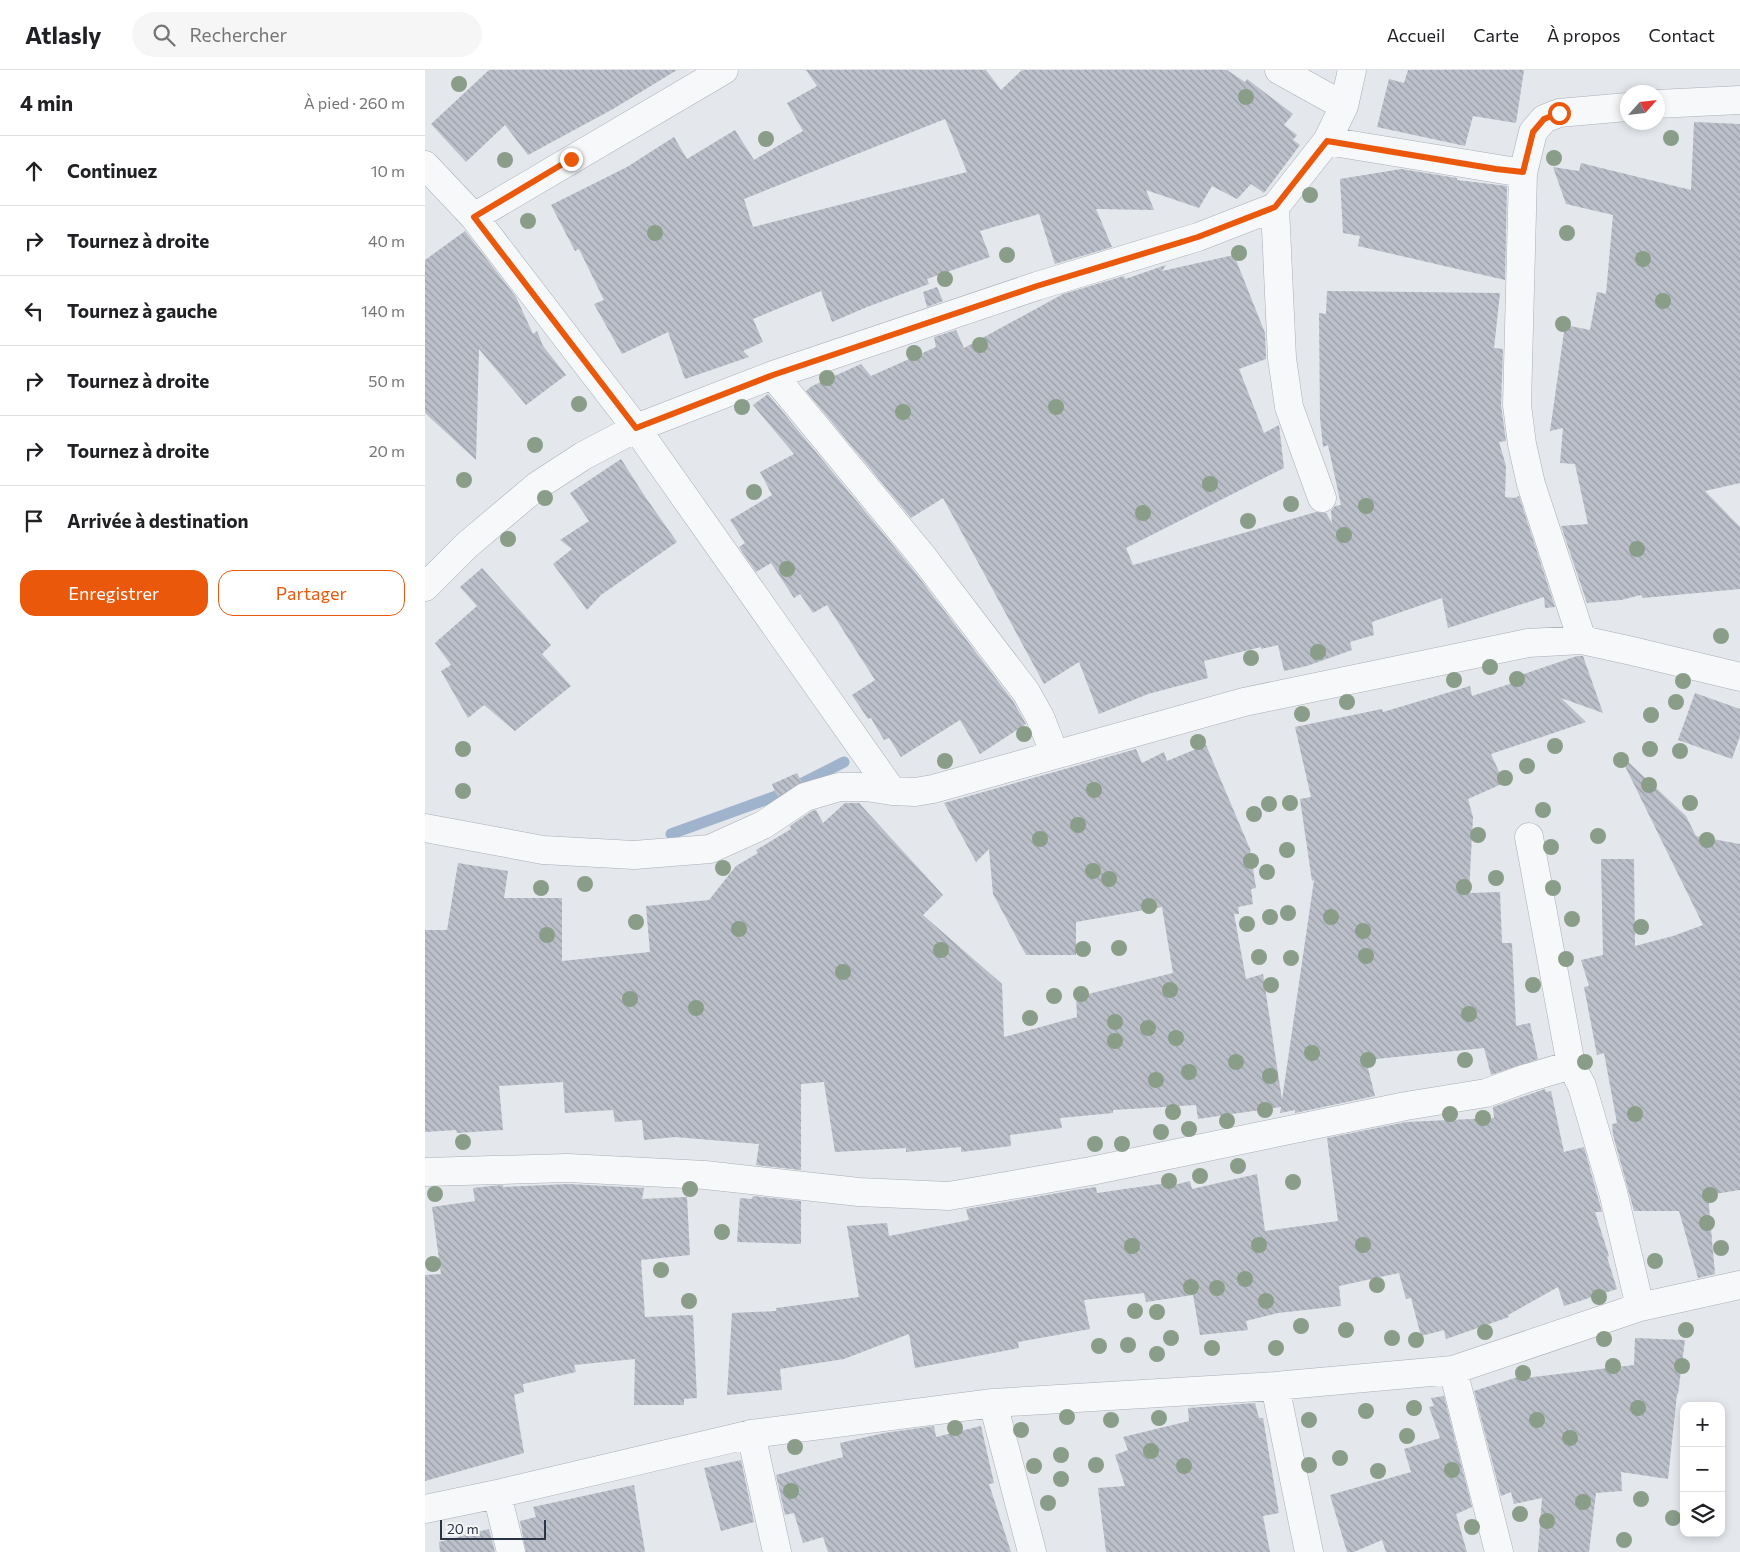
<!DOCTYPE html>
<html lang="fr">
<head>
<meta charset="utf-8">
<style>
	:root { --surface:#fff; --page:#f6f6f6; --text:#202124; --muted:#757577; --line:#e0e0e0; --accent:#ea580c }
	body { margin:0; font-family:Commissioner,sans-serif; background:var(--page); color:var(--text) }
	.controls { position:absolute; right:15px; bottom:15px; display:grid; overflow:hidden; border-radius:10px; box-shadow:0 2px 8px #0003 }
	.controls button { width:45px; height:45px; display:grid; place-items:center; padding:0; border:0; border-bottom:1px solid var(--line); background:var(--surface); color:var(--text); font:25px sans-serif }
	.compass { position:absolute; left:1195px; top:15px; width:45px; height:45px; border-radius:50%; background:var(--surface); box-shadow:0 2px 8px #0003; rotate:63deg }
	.scale { position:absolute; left:15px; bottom:12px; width:106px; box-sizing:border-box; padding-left:5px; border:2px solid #2b3445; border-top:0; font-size:14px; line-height:18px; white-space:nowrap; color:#2b3445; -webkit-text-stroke:4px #f4f6f9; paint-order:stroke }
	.stop { position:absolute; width:15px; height:15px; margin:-11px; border:4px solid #ea580c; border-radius:50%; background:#fff }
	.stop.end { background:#ea580c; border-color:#fff; box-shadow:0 1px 5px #0008 }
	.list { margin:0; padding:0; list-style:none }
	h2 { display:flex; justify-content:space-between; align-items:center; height:65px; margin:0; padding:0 20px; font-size:21px }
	h2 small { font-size:16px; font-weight:400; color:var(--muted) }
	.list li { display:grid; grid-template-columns:32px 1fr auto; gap:15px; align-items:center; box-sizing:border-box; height:70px; padding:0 20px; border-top:1px solid var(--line) }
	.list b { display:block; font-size:19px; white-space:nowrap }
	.list em { font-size:16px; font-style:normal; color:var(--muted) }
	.actions { display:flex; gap:10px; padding:15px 20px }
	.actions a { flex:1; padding:11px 0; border:1px solid var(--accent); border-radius:15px; text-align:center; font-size:18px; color:var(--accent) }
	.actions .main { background:var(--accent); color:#fff }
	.icon { flex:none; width:28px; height:28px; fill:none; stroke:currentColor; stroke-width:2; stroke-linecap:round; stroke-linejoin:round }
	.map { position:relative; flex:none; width:1315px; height:1482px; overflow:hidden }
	header { display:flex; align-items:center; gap:30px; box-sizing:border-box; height:70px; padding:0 25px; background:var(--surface); border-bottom:1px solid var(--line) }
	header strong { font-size:24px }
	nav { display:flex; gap:28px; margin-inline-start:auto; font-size:18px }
	.search { width:350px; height:45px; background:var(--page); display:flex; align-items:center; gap:12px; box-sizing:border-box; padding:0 18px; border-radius:28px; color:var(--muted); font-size:19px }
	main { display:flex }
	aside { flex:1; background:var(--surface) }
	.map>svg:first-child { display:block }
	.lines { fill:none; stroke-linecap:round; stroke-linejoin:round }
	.stream { stroke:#9fb4cc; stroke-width:11 }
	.building { fill:url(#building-back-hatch); fill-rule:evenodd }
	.street-casing { stroke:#a9aeb7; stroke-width:29 }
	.street { stroke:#f7f8fa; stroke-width:28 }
	.tree { fill:#899d89 }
	.route { stroke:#ea580c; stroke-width:6 }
</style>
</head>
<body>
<header>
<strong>Atlasly</strong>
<div class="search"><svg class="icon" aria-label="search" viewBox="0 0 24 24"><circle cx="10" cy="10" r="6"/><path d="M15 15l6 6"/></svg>Rechercher</div>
<nav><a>Accueil</a><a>Carte</a><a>À propos</a><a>Contact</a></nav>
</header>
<main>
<aside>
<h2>4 min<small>À pied · 260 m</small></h2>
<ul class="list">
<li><svg class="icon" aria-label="ahead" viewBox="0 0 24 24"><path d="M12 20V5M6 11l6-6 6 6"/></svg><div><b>Continuez</b></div><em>10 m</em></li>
<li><svg class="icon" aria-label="right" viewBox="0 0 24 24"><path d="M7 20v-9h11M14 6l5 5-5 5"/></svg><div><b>Tournez à droite</b></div><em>40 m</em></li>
<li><svg class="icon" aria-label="left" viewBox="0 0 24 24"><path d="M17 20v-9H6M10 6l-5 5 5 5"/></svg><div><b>Tournez à gauche</b></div><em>140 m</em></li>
<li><svg class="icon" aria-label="right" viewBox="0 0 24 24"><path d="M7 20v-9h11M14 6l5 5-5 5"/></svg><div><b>Tournez à droite</b></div><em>50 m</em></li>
<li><svg class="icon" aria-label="right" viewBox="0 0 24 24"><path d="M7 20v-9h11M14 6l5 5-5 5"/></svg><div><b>Tournez à droite</b></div><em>20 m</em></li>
<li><svg class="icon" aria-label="arrive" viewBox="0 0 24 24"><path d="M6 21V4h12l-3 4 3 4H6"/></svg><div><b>Arrivée à destination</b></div></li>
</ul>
<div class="actions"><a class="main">Enregistrer</a><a>Partager</a></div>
</aside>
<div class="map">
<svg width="1315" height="1482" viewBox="0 0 1315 1482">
	<defs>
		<pattern id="building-back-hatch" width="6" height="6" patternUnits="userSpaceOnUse" patternTransform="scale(1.25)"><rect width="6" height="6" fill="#bbc0ca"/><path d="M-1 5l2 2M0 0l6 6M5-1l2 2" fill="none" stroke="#989da6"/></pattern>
	</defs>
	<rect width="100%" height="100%" fill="#e4e7ec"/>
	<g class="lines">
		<path class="stream" d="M246,764L354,725L419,692"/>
	</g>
	<path class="building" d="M64,0H252L188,39L103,85L80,55L41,92L6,54Z
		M381,0H561L576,20L597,0H802L820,12L822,9L868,44L859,55L872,65L868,70L875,75L839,123L826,114L812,129L787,116L774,138L721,120L729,140L671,139L687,177L630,194L614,144L555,161L565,187L502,209L504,214L442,237L407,252L396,221L328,249L338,272L318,281L324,287L260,309L243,262L197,284L169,234L179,230L154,179L150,181L126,135L202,97L249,67L262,89L310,60L329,90L378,61L362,33L392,16ZM520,49L542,102L328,157L319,129Z
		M983,0H1099L1091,53L1048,46L1040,76L952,57L964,9L979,13Z
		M1269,52L1315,54V413L1280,421L1315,457V519L1218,528L1216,525L1196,530L1162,533L1136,456L1163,454L1150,394L1135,393L1138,358L1125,361L1140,255L1165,260L1172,222L1181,224L1188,145L1141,134L1128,97L1154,101L1156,93L1266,120Z
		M976,99L1032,108V110L1082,116L1080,210L933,176L935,166L918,163L915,109Z
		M40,161L91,227L108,264L112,261L118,276L141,305L101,335L54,279L51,390L0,343V190Z
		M809,185L840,263L841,289L814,299L839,363L854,355L859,398L701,478L708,495L891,442L901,443L907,453L906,441L910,436L916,435L903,375L898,377L895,348L894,243L901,244L902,221L1075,223L1069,278L1078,279L1076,335L1081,371L1074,372L1081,396L1080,427L1089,428L1094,426L1130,537L1120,538L1119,527L1023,558L1017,528L947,552L949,565L925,572L927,580L882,596L859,601L853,575L836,579V577L779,591L783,608L723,624L674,644L654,592L619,614L518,428L486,448L381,321L387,316L436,294L446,306L511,277L509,267L531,260L539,278L638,224L699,206L700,209L741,195L737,201Z
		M512,217L518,231L502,237L498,222Z
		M343,324L486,497L588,631L601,654L555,684L535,650L476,687L464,668L459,670L446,648L443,649L427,625L450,610L402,535L388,543L375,524L369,528L346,493L331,502L314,477L320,473L305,450L347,425L335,402L369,384L328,335Z
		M196,389L221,428L252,472L176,525L162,540L128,494L147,479L135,470L164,451L145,423Z
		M57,498L126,575L117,584L146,616L90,661L59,635L43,648L16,601L26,595L10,573L52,536L35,517Z
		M1152,586H1158L1178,643L1136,628L1161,652L1066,684L1079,713L1043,729L1048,747L1044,823L1075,822L1077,873H1087L1091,956L1105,953L1113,989L1066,1005L1059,978L941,990L950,1026L870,1043V1040L855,1043L856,1037L773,1049L771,1035L688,1040V1043L635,1048L637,1058L585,1065L586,1076L536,1082V1077L481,1082V1078L410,1082L399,1012L376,1014V1100L331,1095L334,1074L250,1067L219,1070L217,1050L190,1052L188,1040L140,1043L138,1012L74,1016L78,1060L32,1063L31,1060L0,1062V860H22L33,793L83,801L79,828H137V891L225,882L221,836L284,830L311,796L333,783L331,780L366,759L365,756L387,741L391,740L398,753L420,733H434L518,825L498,845L577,914L579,967L652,947L651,927L748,903L737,837L651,852V885H601L568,824L564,779L551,792L519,733L711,679L717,693L739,682L742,691L781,675L825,779L831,818L826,819L828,834L813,837L814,844H809L821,909L838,904L857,1030L889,810L887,811L875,729L886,727L870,657L957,639L958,642L1045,616L1047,626L1091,612L1084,609Z
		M1270,623L1315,639V666L1307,689L1253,670Z
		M1199,688L1261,746L1271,766L1315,774V1120L1283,1125L1290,1204L1273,1208L1254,1141H1209L1188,1065L1187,1054L1192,1053L1179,983L1172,985L1159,917L1164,916L1156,890L1178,885L1176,789H1209L1210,876L1248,866L1278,855L1197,690Z
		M372,703L377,712L352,727L347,714Z
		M1120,1019L1121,1022L1126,1021L1139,1082L1159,1077L1177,1142H1170L1184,1186L1182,1187L1192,1219L1139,1236L1133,1217L1083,1245L1084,1247L1021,1269L1019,1260L996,1266L986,1228L981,1229L974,1203L914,1216L916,1236L853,1243L821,1251L823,1260L775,1265L768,1225L721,1232L719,1223L659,1230L665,1259L593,1272L594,1278L490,1298L484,1264L419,1289L355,1299L357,1320L302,1325L307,1243L351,1241V1238L434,1227L422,1156L462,1153L464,1166L544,1150L541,1139L650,1120L671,1117L672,1123L749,1112V1115L765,1111L767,1119L832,1104L840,1161L913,1151L902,1068L981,1052L1069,1048L1068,1037Z
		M143,1114L219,1118L217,1129L262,1127L265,1185L216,1190L220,1247L268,1245L272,1328L259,1329V1335H209L210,1289L149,1295L151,1302L98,1314L99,1322L89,1325L99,1383L0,1411V1205L16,1204L7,1137L50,1131L48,1118L66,1116L78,1115V1117Z
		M328,1126L376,1131V1174L312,1172L315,1128L327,1129Z
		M1210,1268L1260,1270L1253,1324H1252L1243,1409L1196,1402L1197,1421L1171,1423L1164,1482H1113L1117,1428L1089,1434L1086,1422L1076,1426L1049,1321L1099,1305L1100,1308L1209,1295Z
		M1019,1326L1047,1437L1031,1444L1042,1482H961L957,1470L929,1482H922L905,1425L986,1402L979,1379L1015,1368L1004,1337L1009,1336L1006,1328Z
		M830,1333L834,1348H838L854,1443L838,1446L845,1482H681L673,1418L700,1416L690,1385L703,1380L698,1367L764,1351L763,1338Z
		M509,1356L511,1367L556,1356L569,1413L564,1414L586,1482H403L398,1467L378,1473L369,1443L360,1445L351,1405L418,1387L415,1373L459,1363Z
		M316,1390L329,1452L296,1461L279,1398Z
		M209,1415L220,1482H101L95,1451L111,1447L108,1437Z
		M64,1459L70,1482H15L14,1472Z"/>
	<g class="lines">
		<g class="street-casing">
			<path id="street" d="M854,0L919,36
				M1232,34L1315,30
				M902,71L1098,103L1108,62L1119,49L1134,43L1202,37
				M0,95L49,147L211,358L467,721
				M1098,103L1092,335L1097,374L1106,414L1157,570
				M850,137L857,288L864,337L897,428
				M49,147L299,0
				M348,305L498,487L601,622L615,647L630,685
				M0,517L42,475L112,416L158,386L211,358L348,305L612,216L773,167L850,137L902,71L919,36L927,0
				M0,758L118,780L209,785L285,779L338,755L380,727L414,717H441L467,721L490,722L508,719L819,632L1103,573L1157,570L1207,581L1315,607
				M1104,767L1146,995
				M0,1102L143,1098L280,1105L434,1122L524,1126L666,1101L981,1036L1061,1023L1099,1009L1146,995L1157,1016L1188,1122L1215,1237
				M1028,1300L1074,1482
				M850,1316L884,1482
				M568,1333L607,1482
				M326,1364L352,1482
				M72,1424L86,1482
				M0,1439L72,1424L326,1364L568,1333L850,1316L1028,1300L1215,1237L1315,1215"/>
		</g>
		<use href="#street" class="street"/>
	</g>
	<g class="tree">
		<circle cx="34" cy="14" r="8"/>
		<circle cx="821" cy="27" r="8"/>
		<circle cx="1246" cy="68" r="8"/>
		<circle cx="341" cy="69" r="8"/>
		<circle cx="1129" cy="88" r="8"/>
		<circle cx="80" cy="90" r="8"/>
		<circle cx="885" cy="125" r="8"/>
		<circle cx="103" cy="151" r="8"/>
		<circle cx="230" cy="163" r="8"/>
		<circle cx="1142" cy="163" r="8"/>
		<circle cx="814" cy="183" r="8"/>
		<circle cx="582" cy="185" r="8"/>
		<circle cx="1218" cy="189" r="8"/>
		<circle cx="520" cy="209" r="8"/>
		<circle cx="1238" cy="231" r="8"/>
		<circle cx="1138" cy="254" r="8"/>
		<circle cx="555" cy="275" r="8"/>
		<circle cx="489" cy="283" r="8"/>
		<circle cx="402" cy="308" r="8"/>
		<circle cx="154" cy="334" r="8"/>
		<circle cx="317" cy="337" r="8"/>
		<circle cx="631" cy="337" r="8"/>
		<circle cx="478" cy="342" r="8"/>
		<circle cx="110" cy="375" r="8"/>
		<circle cx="39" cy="410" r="8"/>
		<circle cx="785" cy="414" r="8"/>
		<circle cx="329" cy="422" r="8"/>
		<circle cx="120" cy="428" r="8"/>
		<circle cx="866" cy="434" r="8"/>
		<circle cx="941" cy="436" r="8"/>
		<circle cx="718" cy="443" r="8"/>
		<circle cx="823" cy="451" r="8"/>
		<circle cx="919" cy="465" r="8"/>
		<circle cx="83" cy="469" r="8"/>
		<circle cx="1212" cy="479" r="8"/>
		<circle cx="362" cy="499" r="8"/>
		<circle cx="1296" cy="566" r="8"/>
		<circle cx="893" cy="582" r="8"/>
		<circle cx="826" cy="588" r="8"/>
		<circle cx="1065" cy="597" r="8"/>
		<circle cx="1092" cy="609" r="8"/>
		<circle cx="1029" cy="610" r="8"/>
		<circle cx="1258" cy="611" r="8"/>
		<circle cx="922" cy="632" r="8"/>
		<circle cx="1251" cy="632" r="8"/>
		<circle cx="877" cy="644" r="8"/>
		<circle cx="1226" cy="645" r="8"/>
		<circle cx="599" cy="664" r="8"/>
		<circle cx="773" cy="672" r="8"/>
		<circle cx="1130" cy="676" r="8"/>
		<circle cx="38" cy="679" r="8"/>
		<circle cx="1225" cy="679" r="8"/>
		<circle cx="1255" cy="681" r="8"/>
		<circle cx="1196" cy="690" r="8"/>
		<circle cx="520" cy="691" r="8"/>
		<circle cx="1102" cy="696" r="8"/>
		<circle cx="1080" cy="708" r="8"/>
		<circle cx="1224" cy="715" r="8"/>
		<circle cx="669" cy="720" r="8"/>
		<circle cx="38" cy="721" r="8"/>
		<circle cx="865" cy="733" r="8"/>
		<circle cx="1265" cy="733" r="8"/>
		<circle cx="844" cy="734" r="8"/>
		<circle cx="1118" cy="740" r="8"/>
		<circle cx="829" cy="744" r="8"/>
		<circle cx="653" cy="755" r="8"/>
		<circle cx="1053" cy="765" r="8"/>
		<circle cx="1173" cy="766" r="8"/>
		<circle cx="615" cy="769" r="8"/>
		<circle cx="1282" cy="770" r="8"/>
		<circle cx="1126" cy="777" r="8"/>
		<circle cx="862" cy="780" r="8"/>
		<circle cx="826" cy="791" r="8"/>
		<circle cx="298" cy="798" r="8"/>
		<circle cx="668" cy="801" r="8"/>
		<circle cx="842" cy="802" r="8"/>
		<circle cx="1071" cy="808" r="8"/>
		<circle cx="684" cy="809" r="8"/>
		<circle cx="160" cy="814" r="8"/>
		<circle cx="1039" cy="817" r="8"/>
		<circle cx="116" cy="818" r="8"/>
		<circle cx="1128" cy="818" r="8"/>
		<circle cx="724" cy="836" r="8"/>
		<circle cx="863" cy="843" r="8"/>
		<circle cx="845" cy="847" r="8"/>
		<circle cx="906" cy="847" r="8"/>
		<circle cx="1147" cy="849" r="8"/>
		<circle cx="211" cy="852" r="8"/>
		<circle cx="822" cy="854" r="8"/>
		<circle cx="1216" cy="857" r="8"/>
		<circle cx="314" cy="859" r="8"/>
		<circle cx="938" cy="861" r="8"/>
		<circle cx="122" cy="865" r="8"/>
		<circle cx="694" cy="878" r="8"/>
		<circle cx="658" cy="879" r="8"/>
		<circle cx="516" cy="880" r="8"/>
		<circle cx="941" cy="886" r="8"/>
		<circle cx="834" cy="887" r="8"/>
		<circle cx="866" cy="888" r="8"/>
		<circle cx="1141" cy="889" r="8"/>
		<circle cx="418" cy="902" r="8"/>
		<circle cx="846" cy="915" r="8"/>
		<circle cx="1108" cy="915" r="8"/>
		<circle cx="745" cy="920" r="8"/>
		<circle cx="656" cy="924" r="8"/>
		<circle cx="629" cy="926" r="8"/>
		<circle cx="205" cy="929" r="8"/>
		<circle cx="271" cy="938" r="8"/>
		<circle cx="1044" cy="944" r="8"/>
		<circle cx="605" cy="948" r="8"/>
		<circle cx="690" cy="952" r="8"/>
		<circle cx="723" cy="958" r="8"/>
		<circle cx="751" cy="968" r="8"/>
		<circle cx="690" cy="971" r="8"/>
		<circle cx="887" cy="983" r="8"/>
		<circle cx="943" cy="990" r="8"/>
		<circle cx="1040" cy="990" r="8"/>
		<circle cx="811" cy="992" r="8"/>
		<circle cx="1160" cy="992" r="8"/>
		<circle cx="764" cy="1002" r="8"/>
		<circle cx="845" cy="1006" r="8"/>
		<circle cx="731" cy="1010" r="8"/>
		<circle cx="840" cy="1040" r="8"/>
		<circle cx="748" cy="1042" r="8"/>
		<circle cx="1025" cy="1044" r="8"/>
		<circle cx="1210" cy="1044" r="8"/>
		<circle cx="1058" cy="1048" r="8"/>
		<circle cx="802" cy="1051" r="8"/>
		<circle cx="764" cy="1059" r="8"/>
		<circle cx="736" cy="1062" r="8"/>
		<circle cx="38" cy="1072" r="8"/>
		<circle cx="670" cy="1074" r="8"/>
		<circle cx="697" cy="1074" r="8"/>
		<circle cx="813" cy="1096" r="8"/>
		<circle cx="775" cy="1106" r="8"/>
		<circle cx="744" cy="1111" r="8"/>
		<circle cx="868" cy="1112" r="8"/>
		<circle cx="265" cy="1119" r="8"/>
		<circle cx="10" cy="1124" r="8"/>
		<circle cx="1285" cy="1125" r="8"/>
		<circle cx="1282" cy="1153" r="8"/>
		<circle cx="297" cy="1162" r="8"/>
		<circle cx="834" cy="1175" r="8"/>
		<circle cx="938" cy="1175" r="8"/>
		<circle cx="707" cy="1176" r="8"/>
		<circle cx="1296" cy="1178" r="8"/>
		<circle cx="1230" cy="1191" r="8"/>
		<circle cx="8" cy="1194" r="8"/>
		<circle cx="236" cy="1200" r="8"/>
		<circle cx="820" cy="1209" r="8"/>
		<circle cx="952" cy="1215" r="8"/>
		<circle cx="766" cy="1217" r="8"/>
		<circle cx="792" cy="1218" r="8"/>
		<circle cx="1174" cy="1227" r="8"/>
		<circle cx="264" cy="1231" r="8"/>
		<circle cx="841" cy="1231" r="8"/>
		<circle cx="710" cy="1241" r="8"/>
		<circle cx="732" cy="1242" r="8"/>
		<circle cx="876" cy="1256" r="8"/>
		<circle cx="921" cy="1260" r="8"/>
		<circle cx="1261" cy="1260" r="8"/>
		<circle cx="1060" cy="1262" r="8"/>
		<circle cx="746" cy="1268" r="8"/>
		<circle cx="967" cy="1268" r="8"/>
		<circle cx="1179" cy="1269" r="8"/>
		<circle cx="991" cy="1270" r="8"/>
		<circle cx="703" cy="1275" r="8"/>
		<circle cx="674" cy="1276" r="8"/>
		<circle cx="787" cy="1278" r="8"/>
		<circle cx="851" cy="1278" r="8"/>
		<circle cx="732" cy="1284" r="8"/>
		<circle cx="1188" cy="1296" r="8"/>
		<circle cx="1257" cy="1296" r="8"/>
		<circle cx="1098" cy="1303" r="8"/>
		<circle cx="989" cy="1338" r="8"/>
		<circle cx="1213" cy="1338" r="8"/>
		<circle cx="941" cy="1341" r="8"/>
		<circle cx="642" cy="1347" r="8"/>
		<circle cx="734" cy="1348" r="8"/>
		<circle cx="686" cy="1350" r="8"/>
		<circle cx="884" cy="1350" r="8"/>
		<circle cx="1112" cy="1350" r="8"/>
		<circle cx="530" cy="1358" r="8"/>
		<circle cx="596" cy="1360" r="8"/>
		<circle cx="982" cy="1366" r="8"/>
		<circle cx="1145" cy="1368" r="8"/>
		<circle cx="370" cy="1377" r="8"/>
		<circle cx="726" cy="1381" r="8"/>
		<circle cx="636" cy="1385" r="8"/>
		<circle cx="915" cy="1388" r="8"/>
		<circle cx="671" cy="1395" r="8"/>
		<circle cx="884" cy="1395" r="8"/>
		<circle cx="609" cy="1396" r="8"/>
		<circle cx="759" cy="1396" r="8"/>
		<circle cx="1027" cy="1400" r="8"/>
		<circle cx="953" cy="1401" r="8"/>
		<circle cx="636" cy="1409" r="8"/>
		<circle cx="366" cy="1421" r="8"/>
		<circle cx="1216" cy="1429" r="8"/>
		<circle cx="1158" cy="1432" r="8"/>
		<circle cx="623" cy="1433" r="8"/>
		<circle cx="1095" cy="1444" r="8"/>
		<circle cx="1248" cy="1448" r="8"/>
		<circle cx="1122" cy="1451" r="8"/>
		<circle cx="1047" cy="1457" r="8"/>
		<circle cx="1199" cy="1470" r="8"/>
	</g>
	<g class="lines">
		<path class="route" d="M146,89L49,147L211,358L348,305L612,216L773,167L850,137L902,71L1071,99L1098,102L1108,62L1119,49L1134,43"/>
	</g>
</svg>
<div class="controls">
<button>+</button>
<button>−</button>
<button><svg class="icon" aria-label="layers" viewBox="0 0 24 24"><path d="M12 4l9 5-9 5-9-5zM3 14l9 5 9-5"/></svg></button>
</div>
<svg class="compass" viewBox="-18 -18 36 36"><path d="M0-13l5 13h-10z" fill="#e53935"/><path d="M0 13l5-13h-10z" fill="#757577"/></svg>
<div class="scale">20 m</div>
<div class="stop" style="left:1134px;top:43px"></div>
<div class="stop end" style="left:146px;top:89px"></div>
</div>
</main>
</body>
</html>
